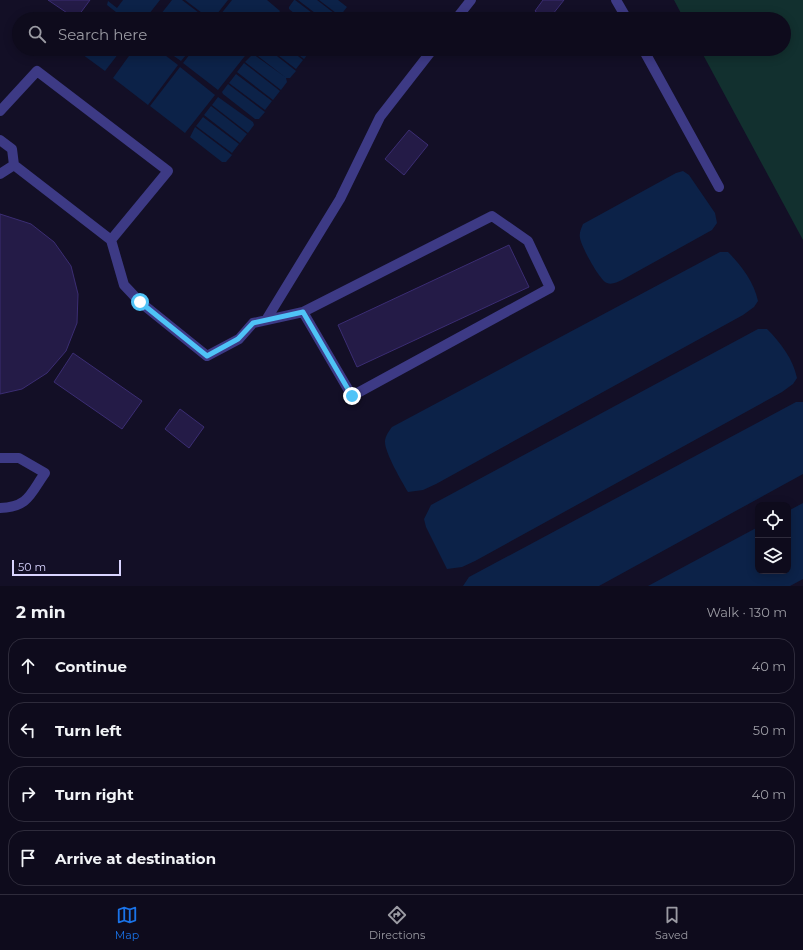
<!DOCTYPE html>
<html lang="en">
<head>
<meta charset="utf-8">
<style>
	:root { --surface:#0e0b1c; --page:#1c1929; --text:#f1f3f6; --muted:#9b9ba3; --line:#2e2b3b; --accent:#1a73e8 }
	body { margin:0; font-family:Montserrat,sans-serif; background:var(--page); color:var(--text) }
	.controls { position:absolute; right:12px; bottom:12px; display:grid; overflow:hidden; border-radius:8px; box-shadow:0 2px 10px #0003 }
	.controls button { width:36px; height:36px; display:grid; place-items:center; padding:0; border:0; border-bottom:1px solid var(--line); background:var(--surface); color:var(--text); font:20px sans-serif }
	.scale { position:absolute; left:12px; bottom:10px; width:109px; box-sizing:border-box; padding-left:4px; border:2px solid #d9d4ff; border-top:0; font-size:11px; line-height:14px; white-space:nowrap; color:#d9d4ff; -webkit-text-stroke:3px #130f26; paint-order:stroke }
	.stop { position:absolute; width:12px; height:12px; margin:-9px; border:3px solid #4fc3f7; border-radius:50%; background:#fff }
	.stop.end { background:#4fc3f7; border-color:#fff; box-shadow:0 1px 4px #0008 }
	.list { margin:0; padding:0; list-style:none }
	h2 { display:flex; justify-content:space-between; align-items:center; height:52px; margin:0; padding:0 16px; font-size:17px }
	h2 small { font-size:13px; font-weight:400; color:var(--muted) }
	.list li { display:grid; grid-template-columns:26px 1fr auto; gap:12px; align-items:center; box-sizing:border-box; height:56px; margin:0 8px 8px; padding:0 8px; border:1px solid var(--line); border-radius:16px }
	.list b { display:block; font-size:15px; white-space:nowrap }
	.list em { font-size:13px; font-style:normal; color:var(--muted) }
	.icon { flex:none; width:22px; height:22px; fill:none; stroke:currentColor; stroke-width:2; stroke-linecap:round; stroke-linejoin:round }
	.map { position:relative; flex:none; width:803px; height:586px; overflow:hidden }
	.search { position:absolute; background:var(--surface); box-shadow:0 2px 10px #0003; left:12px; right:12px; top:12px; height:44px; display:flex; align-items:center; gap:10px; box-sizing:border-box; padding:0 14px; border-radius:22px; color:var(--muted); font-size:15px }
	.sheet { height:308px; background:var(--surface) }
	nav { display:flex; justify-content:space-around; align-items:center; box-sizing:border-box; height:56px; border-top:1px solid var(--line); background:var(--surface); font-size:11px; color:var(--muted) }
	nav a { display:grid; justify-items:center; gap:2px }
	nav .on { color:var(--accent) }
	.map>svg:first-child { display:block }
	.green { fill:#12302f }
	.water { fill:#0c2248 }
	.building { fill:#241b47; stroke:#3b2d73 }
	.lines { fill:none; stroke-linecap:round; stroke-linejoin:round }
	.minor { stroke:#3d3a85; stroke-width:10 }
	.route { stroke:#4fc3f7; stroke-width:5 }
</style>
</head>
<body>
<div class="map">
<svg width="803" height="586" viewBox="0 0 803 586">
	<rect width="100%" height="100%" fill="#130f26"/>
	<path class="green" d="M674,0H803V240L700,49H784V19H684Z"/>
	<path class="water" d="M123,0H160L145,19H125L107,5L108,1L117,8Z
		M172,0H182L207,19H157Z
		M185,0H228L213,19H210Z
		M232,0H267L280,11L274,19H217Z
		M294,0H295L320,19H301L289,9V7Z
		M298,0H317L339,17L337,19H323Z
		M319,0H338L347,7L340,16Z
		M75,49L84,51L86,49H122L105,71Z
		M134,49H157L178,65L148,105L113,78Z
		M164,49H191L181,61Z
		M194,49H246L248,52L218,90L183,63Z
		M255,49H268L296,71L290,78H286L287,82L281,90L245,62L253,54L285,77L254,53Z
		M270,49H289L303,60L296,69Z
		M291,49H310L311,50L304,59Z
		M244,63L280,91L273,100L237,72Z
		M180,67L215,95L185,133L150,106Z
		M236,74L272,101L265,110L229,83Z
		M228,84L265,112L259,119H255L223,94L222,92Z
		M218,97L253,122L254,125L248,133L212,105Z
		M211,106L247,134L240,143L204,115Z
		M203,117L239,144L232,153L196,126Z
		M195,127L232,155L226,162H222L190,137Z
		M683,171L689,175L715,213L717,223L712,230L622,280C617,282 612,285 607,283C600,281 581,246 580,238C579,233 581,229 583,224L676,173Z
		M720,252H728C741,265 754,282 758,301L754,307L743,315L436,484L423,490L408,492C402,482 385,453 385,442C385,436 389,431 392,427Z
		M758,329H767C781,343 793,359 797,378L793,384L782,392L475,561L462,567L447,569L426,527L424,519L431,505Z
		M796,402H803V474L599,586H463L469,577Z
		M803,503V579L790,586H648L758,527V571H788V511Z"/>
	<path class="building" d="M48,0H90L76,19Z
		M543,0H564L549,19H545L535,11Z
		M409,130L428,145L404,175L385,159Z
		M0,214L31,224L54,242L71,266L78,294L77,323L66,351L47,373L22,389L0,394Z
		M509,245L529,287L357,367L338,325Z
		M73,353L142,401L122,429L54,382Z
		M180,409L204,427L189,448L165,429Z"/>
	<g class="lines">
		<path class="minor" d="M616,0L627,19
			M456,19L471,0
			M643,49L719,187
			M0,111L37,71L168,171L111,240
			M0,140L12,149L14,165L0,174
			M14,165L111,240L124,285L140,302L207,356L239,339L253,323L303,312L492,216L528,241L550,288L352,396L303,312
			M266,320L340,199L380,117L433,49
			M0,458H19L45,473C30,494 29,507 0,508"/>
	</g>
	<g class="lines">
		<path class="route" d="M140,302L207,356L238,339L253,323L303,312L352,396"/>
	</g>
</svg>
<div class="controls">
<button><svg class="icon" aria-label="locate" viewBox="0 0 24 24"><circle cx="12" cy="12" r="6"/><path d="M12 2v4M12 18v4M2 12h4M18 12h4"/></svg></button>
<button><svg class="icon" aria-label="layers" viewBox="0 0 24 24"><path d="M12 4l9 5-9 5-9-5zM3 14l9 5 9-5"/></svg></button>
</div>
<div class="scale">50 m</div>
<div class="stop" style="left:140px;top:302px"></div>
<div class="stop end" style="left:352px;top:396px"></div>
<div class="search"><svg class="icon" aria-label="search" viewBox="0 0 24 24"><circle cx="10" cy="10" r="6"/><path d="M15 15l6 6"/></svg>Search here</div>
</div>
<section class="sheet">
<h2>2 min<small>Walk · 130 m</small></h2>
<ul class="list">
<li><svg class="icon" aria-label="ahead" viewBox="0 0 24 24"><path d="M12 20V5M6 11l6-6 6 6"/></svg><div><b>Continue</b></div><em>40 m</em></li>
<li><svg class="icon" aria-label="left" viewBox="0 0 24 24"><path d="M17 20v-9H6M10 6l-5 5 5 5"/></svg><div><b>Turn left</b></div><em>50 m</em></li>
<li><svg class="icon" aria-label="right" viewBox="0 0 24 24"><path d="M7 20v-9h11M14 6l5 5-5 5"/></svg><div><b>Turn right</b></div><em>40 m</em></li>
<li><svg class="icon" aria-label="arrive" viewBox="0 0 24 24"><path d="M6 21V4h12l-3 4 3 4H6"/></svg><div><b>Arrive at destination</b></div></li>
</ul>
</section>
<nav>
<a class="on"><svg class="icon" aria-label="map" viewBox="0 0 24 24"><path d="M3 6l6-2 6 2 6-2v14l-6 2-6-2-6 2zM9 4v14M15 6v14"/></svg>Map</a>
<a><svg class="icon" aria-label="directions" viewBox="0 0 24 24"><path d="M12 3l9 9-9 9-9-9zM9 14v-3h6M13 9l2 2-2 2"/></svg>Directions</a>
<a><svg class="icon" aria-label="saved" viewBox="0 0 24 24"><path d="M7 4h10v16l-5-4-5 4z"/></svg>Saved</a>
</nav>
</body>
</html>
